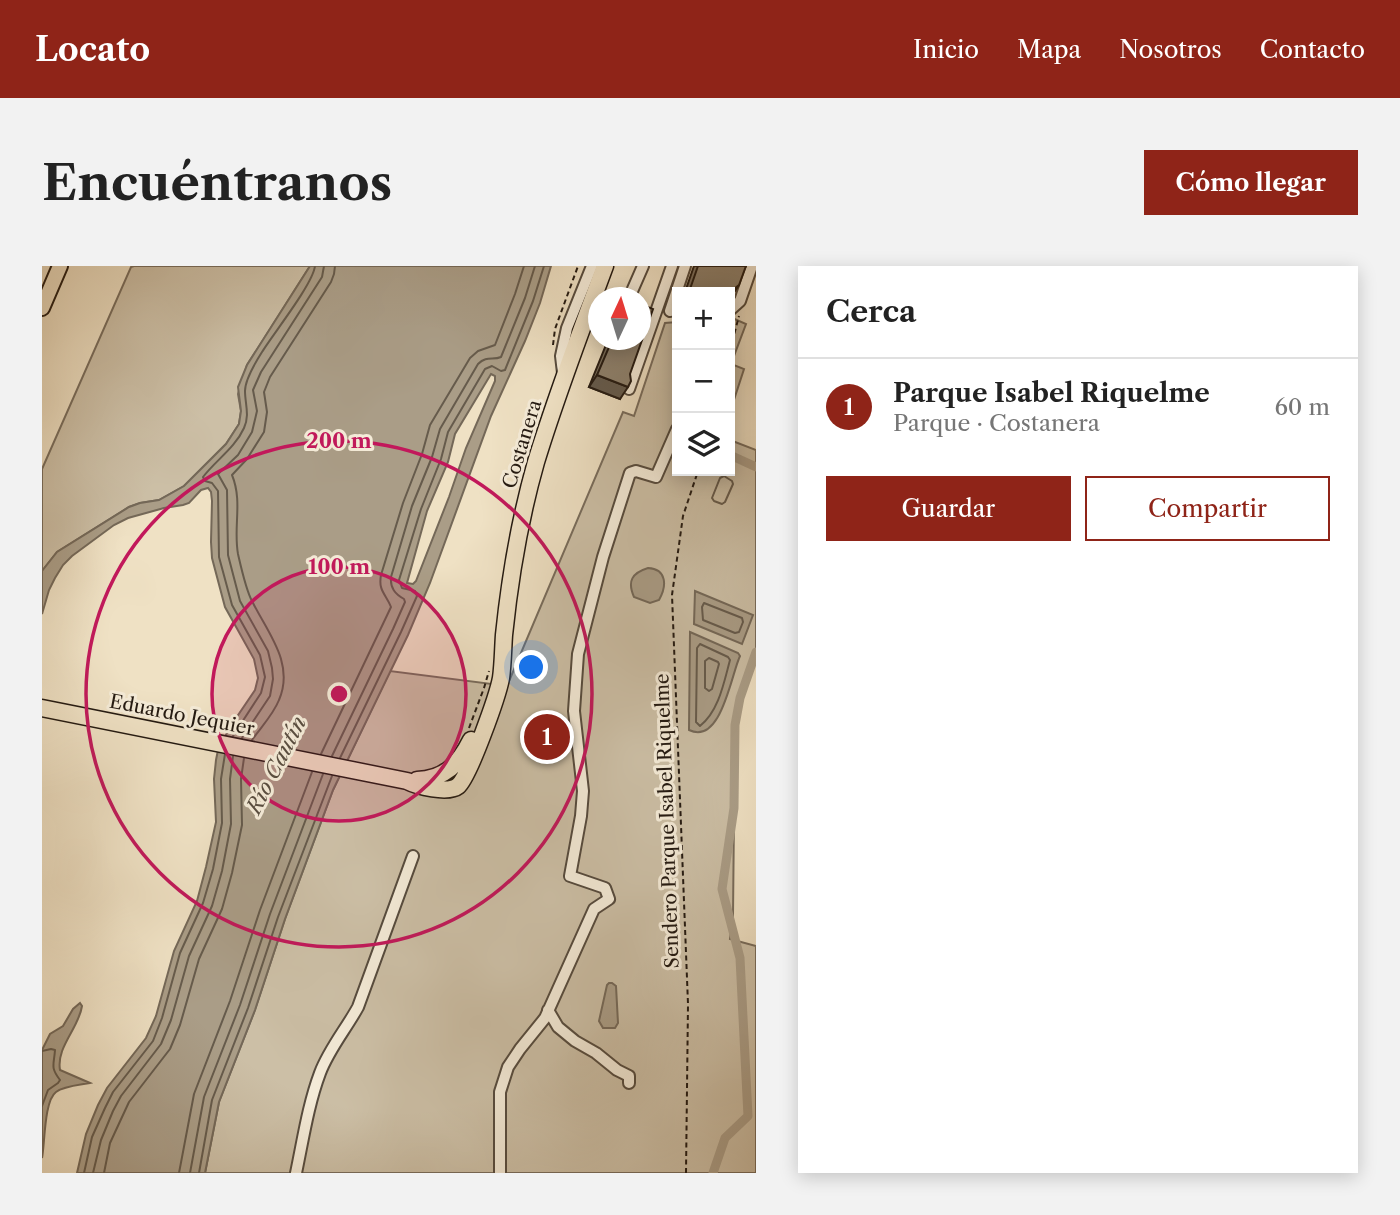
<!DOCTYPE html>
<html lang="es">
<head>
<meta charset="utf-8">
<style>
	:root { --surface:#fff; --page:#f2f2f2; --text:#222; --muted:#767676; --line:#e0e0e0; --accent:#8f2418 }
	body { margin:0; font-family:"Libre Caslon Text",serif; background:var(--page); color:var(--text) }
	.controls { position:absolute; right:21px; top:21px; display:grid; overflow:hidden; border-radius:0px; box-shadow:0 4px 18px #0003 }
	.controls button { width:63px; height:63px; display:grid; place-items:center; padding:0; border:0; border-bottom:2px solid var(--line); background:var(--surface); color:var(--text); font:35px sans-serif }
	.compass { position:absolute; left:546px; top:21px; width:63px; height:63px; border-radius:50%; background:var(--surface); box-shadow:0 4px 18px #0003; rotate:4deg }
	.you { position:absolute; left:490px; top:402px; width:24px; height:24px; margin:-18px; border:5px solid #fff; border-radius:50%; background:#1a73e8; box-shadow:0 0 0 10px #1a73e833 }
	.badge { display:grid; place-items:center; width:46px; height:46px; border-radius:50%; background:var(--accent); color:#fff; font-size:23px; font-weight:700 }
	.pin { position:absolute; translate:-50% -50%; border:4px solid #fff; box-shadow:0 2px 7px #0006 }
	.list { margin:0; padding:0; list-style:none }
	h2 { display:flex; justify-content:space-between; align-items:center; height:91px; margin:0; padding:0 28px; font-size:30px }
	h2 small { font-size:23px; font-weight:400; color:var(--muted) }
	.list li { display:grid; grid-template-columns:46px 1fr auto; gap:21px; align-items:center; box-sizing:border-box; height:98px; padding:0 28px; border-top:2px solid var(--line) }
	.list b { display:block; font-size:26px; white-space:nowrap }
	.list p { margin:0; font-size:23px; white-space:nowrap; color:var(--muted) }
	.list em { font-size:23px; font-style:normal; color:var(--muted) }
	.actions { display:flex; gap:14px; padding:21px 28px }
	.actions a { flex:1; padding:16px 0; border:2px solid var(--accent); border-radius:0px; text-align:center; font-size:24px; color:var(--accent) }
	.actions .main { background:var(--accent); color:#fff }
	.icon { flex:none; width:38px; height:38px; fill:none; stroke:currentColor; stroke-width:2; stroke-linecap:round; stroke-linejoin:round }
	.map { position:relative; flex:none; width:714px; height:907px; overflow:hidden; border-radius:0px }
	header { display:flex; align-items:center; gap:42px; box-sizing:border-box; height:98px; padding:0 35px; background:var(--accent); color:#fff }
	header strong { font-size:33px }
	nav { display:flex; gap:38px; margin-inline-start:auto; font-size:24px }
	.intro { display:flex; align-items:center; justify-content:space-between; box-sizing:border-box; height:168px; padding:0 42px }
	h1 { margin:0; font-size:49px }
	.button { padding:18px 32px; border-radius:0px; background:var(--accent); color:#fff; font-size:24px; font-weight:700 }
	main { display:flex; gap:42px; padding:0 42px }
	aside { flex:1; background:var(--surface); border-radius:0px; box-shadow:0 4px 18px #0003 }
	.map>svg:first-child { display:block }
	.green { fill:#ccbfa6; stroke:#786c5c; stroke-width:2 }
	.water { fill:#aa9d87; stroke:#746858; stroke-width:2; fill-rule:evenodd }
	.lines { fill:none; stroke-linecap:round; stroke-linejoin:round }
	.shore { stroke:#665b4c; stroke-width:2 }
	.canal { stroke:#aa9d87; stroke-width:9 }
	.minor-casing { stroke:#564b3e; stroke-width:14 }
	.major-casing { stroke:#231911; stroke-width:18 }
	.highway-casing { stroke:#231911; stroke-width:19 }
	.path { stroke:#231911; stroke-width:2; stroke-dasharray:5 3.5; stroke-linecap:butt }
	.minor { stroke:#f5ecd9; stroke-width:10 }
	.major { stroke:#efe1c4; stroke-width:14 }
	.highway { stroke:#efe1c4; stroke-width:16 }
	.wall { fill:#796f5f; stroke:#231911; stroke-width:2 }
	.shaded-wall { fill:#635a4d; stroke:#231911; stroke-width:2 }
	.building { fill:#8d816e; stroke:#231911; stroke-width:2 }
	.ring { fill:none; stroke:#c2185b; stroke-width:3.5 }
	.labels { text-anchor:middle; dominant-baseline:central; stroke-width:6; stroke-linejoin:round; paint-order:stroke }
	.street-label { font-size:19px; fill:#231911; stroke:#f5ecd9 }
	.water-label { font-size:21px; font-style:italic; fill:#594e40; stroke:#f5ecd9 }
	.centre { fill:#c2185b; stroke:#f5ecd9; stroke-width:3.5 }
	.ring-label { font-size:21px; text-anchor:middle; font-weight:bold; fill:#c2185b; stroke:#f5ecd9; stroke-width:6; stroke-linejoin:round; paint-order:stroke }
</style>
</head>
<body>
<header>
<strong>Locato</strong>
<nav><a>Inicio</a><a>Mapa</a><a>Nosotros</a><a>Contacto</a></nav>
</header>
<div class="intro"><h1>Encuéntranos</h1><a class="button">Cómo llegar</a></div>
<main>
<div class="map">
<svg width="714" height="907" viewBox="0 0 714 907">
	<rect width="100%" height="100%" fill="#efe1c4"/>
	<filter id="stains"><feTurbulence type="fractalNoise" baseFrequency=".00286" numOctaves="4"/><feColorMatrix values="0 0 0 0 .2 0 0 0 0 .09 0 0 0 0 .02 0 0 0 .5 -.17"/></filter>
	<radialGradient id="worn" r=".72"><stop offset=".6" stop-color="#630" stop-opacity="0"/><stop offset="1" stop-color="#630" stop-opacity=".3"/></radialGradient>
	<path class="green" d="M92,0H268L205,99L196,128L199,145L197,158L184,178L142,220L117,234L98,237L87,241L15,286L0,305V203L89,1Z
		M688,51L704,58L689,98L702,103L688,146Z
		M635,56V205H688V174L714,184V386L693,449L691,650L688,673L714,680V907H163L177,836L213,744L243,653L291,524L348,405L465,420L581,146L592,150L623,57Z"/>
	<path class="water" d="M268,0H509L498,37L483,75L449,150L388,317L366,369L291,524L243,653L213,744L177,836L163,907H35L44,868L56,839L65,822L104,772L114,750L132,685L155,635L164,601L174,556L172,513L174,494L176,484L188,461L213,424L216,412L212,393L183,341L170,292L169,276L170,235L169,226L166,222L159,224L147,237L141,239L122,242L86,252L72,259L30,290L21,299L13,312L7,324L0,348V305L15,286L87,241L98,237L117,234L142,220L184,178L197,158L199,145L196,121L205,99ZM449,108L453,110V115L424,182L407,231L374,315L371,318L365,317L385,245L406,196L413,168Z
		M606,302C625,303 625,320 617,334L608,337L592,331C585,315 590,307 606,302Z
		M653,325L711,349L700,378L652,358Z
		M648,366L696,387L698,390C689,409 679,480 647,464Z
		M567,717H570L574,720L576,757L573,762H561L557,755L565,719Z
		M38,737L40,740C37,762 14,781 18,804L48,817C38,819 22,820 14,826C2,835 3,877 0,892V784L8,768L21,760L31,743Z"/>
	<g class="lines">
		<path class="shore" d="M682,210L690,215L691,218L683,236L680,238L672,235L670,232L678,212Z
			M662,337L700,352L701,356L697,366L693,367L661,354L660,341Z
			M658,378L686,391L688,394C682,416 677,445 658,460L654,456L655,382Z
			M667,392L676,396L677,398L670,423L667,425L663,422V395Z
			M191,470L219,427L223,411L218,389L190,339L177,291L176,225L170,217L163,215L161,211C174,194 193,182 202,162C208,149 203,138 203,125C203,113 213,97 220,86C231,68 271,18 273,0
			M200,472L228,430L231,413L230,402L226,385L198,335L186,289L185,224L176,208L196,189L210,166L215,145L211,124L219,106L280,11L282,0
			M210,474C219,461 231,449 237,434C253,397 225,366 210,335C204,324 199,301 196,288C191,261 201,236 190,209L205,193L222,166L225,146L222,126L228,111L289,16L292,8L293,0
			M279,488L349,341C344,328 336,325 339,309L361,237L380,188L388,159L428,92L436,85L453,79L473,28L482,0
			M290,490L351,363L363,336L362,333C353,328 348,322 349,311L370,240L390,191L398,163L436,98C445,89 451,95 459,91L483,32L493,0
			M298,492L359,366L375,330L373,325L360,322L357,314L379,243L399,193L406,166L443,103L450,100L459,105L463,104L491,35L502,0
			M0,785L9,783L13,784C12,799 8,801 18,814L16,817L6,824L0,840
			M42,907L50,871L63,842L71,826L111,775L120,752L138,687L161,637L171,603L180,557L179,513L183,488
			M51,907L59,874L71,845L79,830L119,778L129,754L147,690L170,640L180,605L189,558L188,513L191,490
			M62,907L68,877L87,836L128,783L138,759L157,693L180,643L190,607L200,559L199,513L202,492
			M137,907L152,828L188,735L218,644L270,506
			M148,907L162,831L198,739L228,648L281,508
			M157,907L170,834L206,742L236,651L290,510"/>
		<path class="canal" d="M688,189L714,201
			M671,907L683,872L706,850L698,692L680,623L692,542L693,459L698,432L714,386"/>
		<g class="minor-casing">
			<path id="minor" d="M587,32L601,0
				M688,44L698,35L710,0
				M628,45L643,0
				M521,107L519,90L525,62L550,0
				M587,123L630,0
				M506,744L516,761L533,775L554,787L575,804L587,810V817
				M254,907C261,874 266,839 278,807C287,783 304,763 316,741L371,590
				M458,907V826L466,801L478,783L503,752L552,643L567,633L563,622L528,610L539,550L541,525L532,445L536,388L561,291L588,207L594,205L614,211L635,163"/>
		</g>
		<g class="major-casing">
			<path id="major" d="M0,42L18,0"/>
		</g>
		<g class="highway-casing">
			<path id="highway" d="M0,442L365,515C375,520 406,528 416,520C427,511 456,429 459,412C461,398 461,383 462,369C468,311 478,252 494,196C514,130 539,65 563,0
				M375,514C403,513 417,498 429,474"/>
		</g>
		<path class="path" d="M511,79L513,63L536,0
			M688,84L697,50
			M476,213L479,202
			M427,462L442,422L447,405
			M644,907L646,738L630,329L641,250L656,205"/>
		<use href="#minor" class="minor"/>
		<use href="#major" class="major"/>
		<use href="#highway" class="highway"/>
	</g>
	<path class="wall" d="M652,0H704L688,26H643Z
		M566,74H598L578,133L547,121Z"/>
	<path class="shaded-wall" d="M697,19L689,31L688,32V26Z
		M555,109L586,121L578,133L547,121Z"/>
	<path class="building" d="M656,0H704L697,19L688,26H647Z
		M598,38L611,43L588,108L589,115L586,121L555,109L570,74H598Z"/>
	<circle cx="297" cy="428" r="127" fill="#c2185b" fill-opacity=".12"/>
	<g class="ring">
		<circle cx="297" cy="428" r="127"/>
		<circle cx="297" cy="428" r="253"/>
	</g>
	<g class="labels">
		<g class="street-label">
			<text transform="translate(480 178) rotate(-73)">Costanera</text>
			<text transform="translate(140 449) rotate(11)">Eduardo Jequier</text>
			<text transform="translate(625 555) rotate(-92)">Sendero Parque Isabel Riquelme</text>
		</g>
		<g class="water-label">
			<text transform="translate(234 499) rotate(-63)">Río Cautín</text>
		</g>
	</g>
	<circle cx="297" cy="428" r="10" class="centre"/>
	<g class="ring-label">
		<text x="297" y="182">200 m</text>
		<text x="297" y="308">100 m</text>
	</g>
	<rect width="100%" height="100%" filter="url(#stains)"/>
	<rect width="100%" height="100%" fill="url(#worn)"/>
</svg>
<div class="controls">
<button>+</button>
<button>−</button>
<button><svg class="icon" aria-label="layers" viewBox="0 0 24 24"><path d="M12 4l9 5-9 5-9-5zM3 14l9 5 9-5"/></svg></button>
</div>
<svg class="compass" viewBox="-18 -18 36 36"><path d="M0-13l5 13h-10z" fill="#e53935"/><path d="M0 13l5-13h-10z" fill="#767676"/></svg>
<div class="you"></div>
<div class="pin badge" style="left:505px;top:471px">1</div>
</div>
<aside>
<h2>Cerca<small></small></h2>
<ul class="list">
<li><span class="badge">1</span><div><b>Parque Isabel Riquelme</b><p>Parque · Costanera</p></div><em>60 m</em></li>
</ul>
<div class="actions"><a class="main">Guardar</a><a>Compartir</a></div>
</aside>
</main>
</body>
</html>
